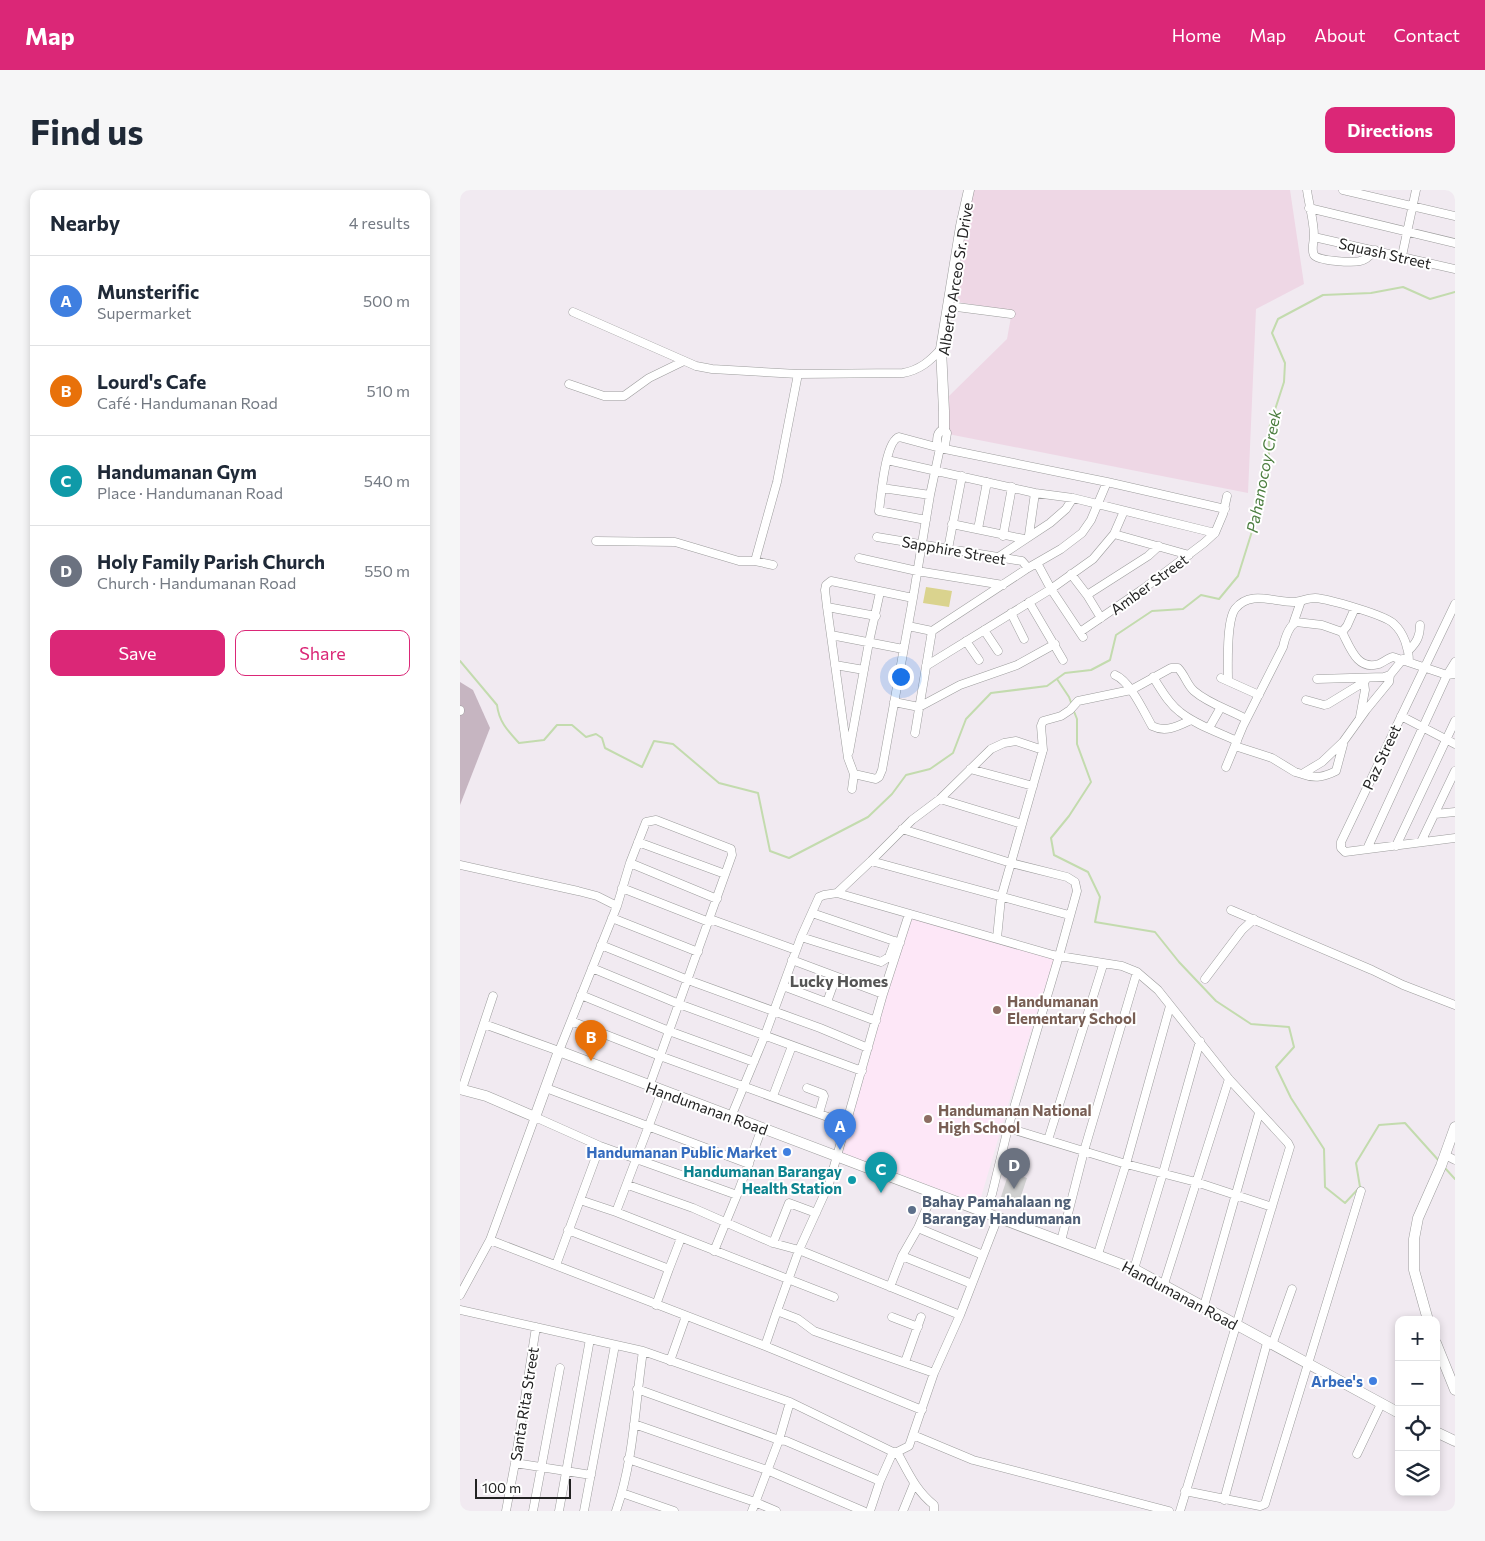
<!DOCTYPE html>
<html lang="en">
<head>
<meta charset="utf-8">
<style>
	:root { --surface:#fff; --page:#f6f6f7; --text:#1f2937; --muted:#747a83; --line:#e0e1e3; --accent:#db2777 }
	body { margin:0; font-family:Commissioner,sans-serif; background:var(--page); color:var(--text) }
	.controls { position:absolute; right:15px; bottom:15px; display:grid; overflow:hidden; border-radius:10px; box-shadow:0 2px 8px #0003 }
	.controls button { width:45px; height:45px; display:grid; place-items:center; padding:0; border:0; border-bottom:1px solid var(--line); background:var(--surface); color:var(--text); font:25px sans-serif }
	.scale { position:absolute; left:15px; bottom:12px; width:96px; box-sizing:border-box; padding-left:5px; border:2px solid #222; border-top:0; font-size:14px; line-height:18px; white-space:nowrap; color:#222; -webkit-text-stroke:4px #fff; paint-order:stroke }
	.you { position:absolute; left:440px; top:486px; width:18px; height:18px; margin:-12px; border:4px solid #fff; border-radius:50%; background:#1a73e8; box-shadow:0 0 0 8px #1a73e833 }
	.badge { display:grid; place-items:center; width:32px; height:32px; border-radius:50%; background:var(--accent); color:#fff; font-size:16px; font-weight:700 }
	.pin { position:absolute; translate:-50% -41px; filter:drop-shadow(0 1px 2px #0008) }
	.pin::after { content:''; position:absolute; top:26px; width:18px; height:15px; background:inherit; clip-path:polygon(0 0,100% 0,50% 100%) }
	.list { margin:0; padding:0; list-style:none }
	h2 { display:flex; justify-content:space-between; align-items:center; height:65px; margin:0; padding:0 20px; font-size:21px }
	h2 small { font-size:16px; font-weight:400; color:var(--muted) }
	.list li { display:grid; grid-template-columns:32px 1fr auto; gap:15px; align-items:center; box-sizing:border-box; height:90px; padding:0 20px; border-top:1px solid var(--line) }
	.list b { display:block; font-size:19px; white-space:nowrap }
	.list p { margin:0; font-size:16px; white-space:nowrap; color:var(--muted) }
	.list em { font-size:16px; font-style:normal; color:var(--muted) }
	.actions { display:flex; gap:10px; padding:15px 20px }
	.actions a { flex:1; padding:11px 0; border:1px solid var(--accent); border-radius:10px; text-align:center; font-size:18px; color:var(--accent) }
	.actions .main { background:var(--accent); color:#fff }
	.icon { flex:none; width:28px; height:28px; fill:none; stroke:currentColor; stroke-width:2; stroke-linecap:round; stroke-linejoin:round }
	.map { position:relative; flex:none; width:995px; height:1321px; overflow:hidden; border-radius:10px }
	header { display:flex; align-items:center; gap:30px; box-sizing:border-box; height:70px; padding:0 25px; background:var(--accent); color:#fff }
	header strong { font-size:24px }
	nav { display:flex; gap:28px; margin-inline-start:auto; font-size:18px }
	.intro { display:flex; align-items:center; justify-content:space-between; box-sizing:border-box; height:120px; padding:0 30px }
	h1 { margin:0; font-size:35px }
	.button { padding:12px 22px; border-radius:10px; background:var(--accent); color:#fff; font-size:18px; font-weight:700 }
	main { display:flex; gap:30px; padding:0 30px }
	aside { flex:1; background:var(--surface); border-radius:10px; box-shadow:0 2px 8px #0003 }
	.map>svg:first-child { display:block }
	.education { fill:#fde7f7 }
	.religious { fill:#d0d0d0 }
	.construction { fill:#c6b5c1 }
	.farmland { fill:#eed7e5 }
	.pitch { fill:#dad38e }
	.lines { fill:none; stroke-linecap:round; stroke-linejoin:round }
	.stream { stroke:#c3dbae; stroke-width:2 }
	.minor-casing { stroke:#9c9c9c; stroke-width:9 }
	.tertiary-casing { stroke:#9c9c9c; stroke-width:11 }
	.minor { stroke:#fff; stroke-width:8 }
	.tertiary { stroke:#fff; stroke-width:10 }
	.education-dot { fill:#8d6e63; stroke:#fff; stroke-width:2 }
	.shop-dot { fill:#3f7fe0; stroke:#fff; stroke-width:2 }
	.culture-dot { fill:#0f9aa8; stroke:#fff; stroke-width:2 }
	.service-dot { fill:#5c6f8a; stroke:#fff; stroke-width:2 }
	.labels { text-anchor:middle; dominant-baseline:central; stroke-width:4; stroke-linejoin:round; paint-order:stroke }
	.street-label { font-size:15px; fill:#222; stroke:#fff }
	.education-label { font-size:15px; font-weight:bold; fill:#785e54; stroke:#fff; text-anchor:start }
	.shop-label { font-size:15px; font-weight:bold; fill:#366cbe; stroke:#fff; text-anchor:end }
	.culture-label { font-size:15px; font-weight:bold; fill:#0d838f; stroke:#fff; text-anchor:end }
	.service-label { font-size:15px; font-weight:bold; fill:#4e5e75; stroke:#fff; text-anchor:start }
	.water-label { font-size:16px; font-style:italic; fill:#4c7e40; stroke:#fff }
	.neighbourhood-label { font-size:16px; font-weight:bold; fill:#555; stroke:#fff }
</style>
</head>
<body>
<header>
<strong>Map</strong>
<nav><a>Home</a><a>Map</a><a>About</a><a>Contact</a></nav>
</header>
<div class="intro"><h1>Find us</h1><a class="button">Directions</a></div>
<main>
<aside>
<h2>Nearby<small>4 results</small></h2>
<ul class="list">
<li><span class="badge" style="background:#3f7fe0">A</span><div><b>Munsterific</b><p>Supermarket</p></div><em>500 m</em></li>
<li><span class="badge" style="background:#e8710a">B</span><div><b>Lourd's Cafe</b><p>Café · Handumanan Road</p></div><em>510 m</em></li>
<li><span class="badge" style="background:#0f9aa8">C</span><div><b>Handumanan Gym</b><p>Place · Handumanan Road</p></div><em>540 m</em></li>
<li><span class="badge" style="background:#6b7280">D</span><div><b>Holy Family Parish Church</b><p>Church · Handumanan Road</p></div><em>550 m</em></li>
</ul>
<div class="actions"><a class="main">Save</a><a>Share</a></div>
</aside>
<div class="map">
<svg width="995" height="1321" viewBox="0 0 995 1321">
	<rect width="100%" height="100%" fill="#f1eaf1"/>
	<path class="education" d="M451,728L594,769L554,895L519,1014L382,963L414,852L429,790Z"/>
	<path class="religious" d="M549,982L567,988L558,1015L540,1010Z"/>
	<path class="construction" d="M0,492L13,500L30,538L0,615Z"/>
	<path class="farmland" d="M513,0H830L844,94L796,119L788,303L483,243L488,207L547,149L552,121L492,111Z"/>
	<path class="pitch" d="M466,397L492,401L489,417L463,413Z"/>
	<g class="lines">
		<path class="stream" d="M0,471L37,515C39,532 48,541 59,553L84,550L97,535H112L126,547L136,544L142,548L145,558L182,577L194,551L213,554L259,593L298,603L310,661L329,668L408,627L432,604L446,585L470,579L493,563L506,529L531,503L587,496L605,483L631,480L650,470L656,445L692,421L723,419L741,405L759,409L778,386L799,319L809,268V238L824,192L825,173L812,143L818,129L863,105L911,103L943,97L970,109L995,102
			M597,489L609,507L612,515
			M613,519L617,529V554L631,592L609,626L591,648L594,665L628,682L640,707L635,732L695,742L719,772L756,811L791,834L829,837L834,857L816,877L831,908L864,959L865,997L885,1013L900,997L896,973L919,935L945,933L980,972
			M984,977L995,989"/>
		<g class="minor-casing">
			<path id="minor" d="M847,0C849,15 854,31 854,46C854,52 851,59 854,65C858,71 893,73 900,71C906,70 911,65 915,60
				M883,0L995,26
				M849,18L995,53
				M854,47L995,79
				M942,66L956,0
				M489,116L551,124
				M113,122L236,176L252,179L338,184
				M109,194L144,206H164L189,188L224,171
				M427,270L575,303L613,308L755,343
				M422,298L470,305
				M466,330L419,321C421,307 425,251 439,247L480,258L647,292L765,319
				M492,334L564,349
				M518,339L527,292
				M654,344L729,365
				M569,345L575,303
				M543,346L552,297
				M417,347L562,371L568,378
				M136,351L215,352L279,371H295
				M488,359L502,286
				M399,368L457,381L543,395
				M537,368L590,333L606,319L613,308
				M577,373L591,399L623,447
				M313,375L295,371L317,292L338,184L443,183C460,180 470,171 481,159
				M611,384L627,405L641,428
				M627,405L688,366L699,356
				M569,412L603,470
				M995,414L881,652V658L885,662L995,648
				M367,417L416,426
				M551,423L564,449
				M833,434L841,411
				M448,436L472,441
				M524,440L538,461
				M620,442L683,399L744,353L755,343L763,324L767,306
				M882,442L887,436L895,418
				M371,445L443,459
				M506,451L519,470
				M949,460C957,452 960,446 960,435
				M375,475L404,480
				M466,476L591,399L633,369L654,344L664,321
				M655,485C670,491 684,522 692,536C706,543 718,536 731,530
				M693,487C701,499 708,513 720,522C736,535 758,542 777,551
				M761,488L799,505
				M857,489L924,487L930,485L943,469
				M768,491C768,474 766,432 775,419C790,400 813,412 833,412C840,412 847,408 855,408C868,409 926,425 934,434C944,443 949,459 949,472
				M846,510L864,515L868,514L904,492L907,488
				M434,512L459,517L500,495L557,475L595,454
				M0,520V521
				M941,526L995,554
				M900,527L905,500L904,492
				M749,538L761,517
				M455,543L472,441L568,378L601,359L622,343L631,330L647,292
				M775,556L812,568L835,582L842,584L862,572L883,552L906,520L929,492L930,485
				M583,560L581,536L583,531L601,526L610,520L618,511L671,500L711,478H718C725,485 727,495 734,501C749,514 770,520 786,529
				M389,562L409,452L420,402
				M766,577L783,536L823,457C825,448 828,437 836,432L862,435L882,442C890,457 897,481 919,474C924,472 928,468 933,467L987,485L995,484
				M510,579L573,596
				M394,584L416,589L419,587L422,580L453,408L470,305L480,258L485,255L487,243L484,239C477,242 477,247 477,254L480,258
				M842,584C855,589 864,587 876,581L883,555
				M392,599L394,584L388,568L367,417L365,400L366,395L371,391L453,408
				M480,609L562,634
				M975,624L995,622
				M442,639L551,673L607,687L615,692L617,701L599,766L548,938L532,1004L526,1023
				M178,652L265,684
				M961,652L995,581
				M936,656L995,531
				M907,659L987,485L995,472
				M411,671L609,725
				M170,673L257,709
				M0,675L118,701L137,706L157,716
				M162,698L249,732
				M377,703L411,671L452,630L480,609L531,559L544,553L556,551L583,560L541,708L537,748
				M771,720L912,780L943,795L995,815
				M352,723L440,753
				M449,724L423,804L369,994L339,1060L317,1121L338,1129L354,1141L474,1183
				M152,728L238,762
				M250,729L336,760
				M341,747L421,772L429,767L435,751
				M141,755L228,790L360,838L408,858
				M332,770L423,804
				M132,778L219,814L402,881
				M745,789L782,740L794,729
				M323,796L416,831
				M121,805L209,841L294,872
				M367,812L376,787
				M111,831L200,866L387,934
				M24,834L99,861L157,716L170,673L186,632L196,630L271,659L272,665L189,897
				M86,898L289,974
				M347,898L363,904L364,906L359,923
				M2,899L33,806
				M313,906L332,856
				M271,927L305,845L341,747L359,707L364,705L377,703L593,765L662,776L677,782L698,800L769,889L828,953L830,957L720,1321
				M548,938L666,974L736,992L812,1017
				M588,950L643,775
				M985,965L995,970
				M168,995L233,1018L313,1053L339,1060L500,1125
				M120,1010L140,956
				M156,1022L202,901
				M458,1038L523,1065
				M108,1040L209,1079L196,1115
				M30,1050L305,1156L462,1220
				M601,1051L624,961L677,782
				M313,1053L329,1013L356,1023
				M254,1061L277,1005L302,938
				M638,1064L666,974L710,816
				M442,1066L512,1094
				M96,1075L120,1010L156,1022L374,1107
				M209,1079L221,1048
				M674,1079L703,983L740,851
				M704,1094L769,889
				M430,1097L442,1066L458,1038L473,1003
				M0,1105L30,1050L75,927L140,956L277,1005
				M744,1116L799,923
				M0,1120L183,1161L330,1212L433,1262H437L449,1256L474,1183L500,1125L538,1027
				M432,1127L458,1137
				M812,1155L832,1099
				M305,1156L317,1121
				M210,1171L226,1126
				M445,1172L461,1127
				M177,1199L319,1250L326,1251L420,1291
				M174,1234L307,1280L403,1321
				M453,1245L513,1270L709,1321
				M437,1262C448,1282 456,1301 474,1315V1321
				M897,1264L921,1214
				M168,1269L295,1312L316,1321
				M55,1273L131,1285
				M725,1301L800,1316L805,1314L901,1001
				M162,1303L214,1321
				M764,1310L807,1153
				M46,1321L55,1273L76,1137
				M73,1321L100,1178
				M99,1321L130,1149
				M124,1321L155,1155
				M156,1321C174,1270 175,1214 183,1161
				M292,1321L319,1250L330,1212
				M410,1321L420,1291L433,1262
				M443,1321L454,1294"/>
		</g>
		<g class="tertiary-casing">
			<path id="tertiary" d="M484,239V221L481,159L501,36L509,0
				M0,899L26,906L75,927L99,861L674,1079L939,1223
				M968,1130L954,1080V1049L958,1028L981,976L995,937
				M976,1153L995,1200
				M976,1242L995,1251"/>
		</g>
		<use href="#minor" class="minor"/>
		<use href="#tertiary" class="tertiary"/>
	</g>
	<g class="education-dot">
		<circle cx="537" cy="820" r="5"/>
		<circle cx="468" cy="929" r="5"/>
	</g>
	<g class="shop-dot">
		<circle cx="327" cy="962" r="5"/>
		<circle cx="913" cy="1191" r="5"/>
	</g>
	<circle class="culture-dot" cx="392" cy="990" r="5"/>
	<circle class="service-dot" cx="452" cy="1020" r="5"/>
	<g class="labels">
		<g class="street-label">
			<text transform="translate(925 63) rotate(13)">Squash Street</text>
			<text transform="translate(495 89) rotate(-81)">Alberto Arceo Sr. Drive</text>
			<text transform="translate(494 360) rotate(10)">Sapphire Street</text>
			<text transform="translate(689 394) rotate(-36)">Amber Street</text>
			<text transform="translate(921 567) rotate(-65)">Paz Street</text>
			<text transform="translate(247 918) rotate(20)">Handumanan Road</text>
			<text transform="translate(720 1105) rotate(28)">Handumanan Road</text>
			<text transform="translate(64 1214) rotate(-81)">Santa Rita Street</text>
		</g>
		<g class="education-label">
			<text x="547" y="811">Handumanan<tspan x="547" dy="17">Elementary School</tspan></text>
			<text x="478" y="920">Handumanan National<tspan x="478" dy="17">High School</tspan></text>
		</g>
		<g class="shop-label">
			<text x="317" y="962">Handumanan Public Market</text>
			<text x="903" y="1191">Arbee's</text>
		</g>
		<g class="culture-label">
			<text x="382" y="981">Handumanan Barangay<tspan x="382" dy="17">Health Station</tspan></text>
		</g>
		<g class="service-label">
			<text x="462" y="1011">Bahay Pamahalaan ng<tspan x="462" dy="17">Barangay Handumanan</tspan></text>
		</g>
		<g class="water-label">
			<text transform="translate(803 281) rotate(-79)">Pahanocoy Creek</text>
		</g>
		<g class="neighbourhood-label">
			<text x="379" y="790">Lucky Homes</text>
		</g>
	</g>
</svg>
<div class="controls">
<button>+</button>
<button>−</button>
<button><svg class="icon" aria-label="locate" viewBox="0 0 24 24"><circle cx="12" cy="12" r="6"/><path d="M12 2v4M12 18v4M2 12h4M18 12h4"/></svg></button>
<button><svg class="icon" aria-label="layers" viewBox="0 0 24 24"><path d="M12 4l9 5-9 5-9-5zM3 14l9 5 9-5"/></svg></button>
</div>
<div class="scale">100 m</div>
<div class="you"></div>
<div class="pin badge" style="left:380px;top:960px;background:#3f7fe0">A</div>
<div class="pin badge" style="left:131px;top:871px;background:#e8710a">B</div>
<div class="pin badge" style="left:421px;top:1003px;background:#0f9aa8">C</div>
<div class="pin badge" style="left:554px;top:999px;background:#6b7280">D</div>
</div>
</main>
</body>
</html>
